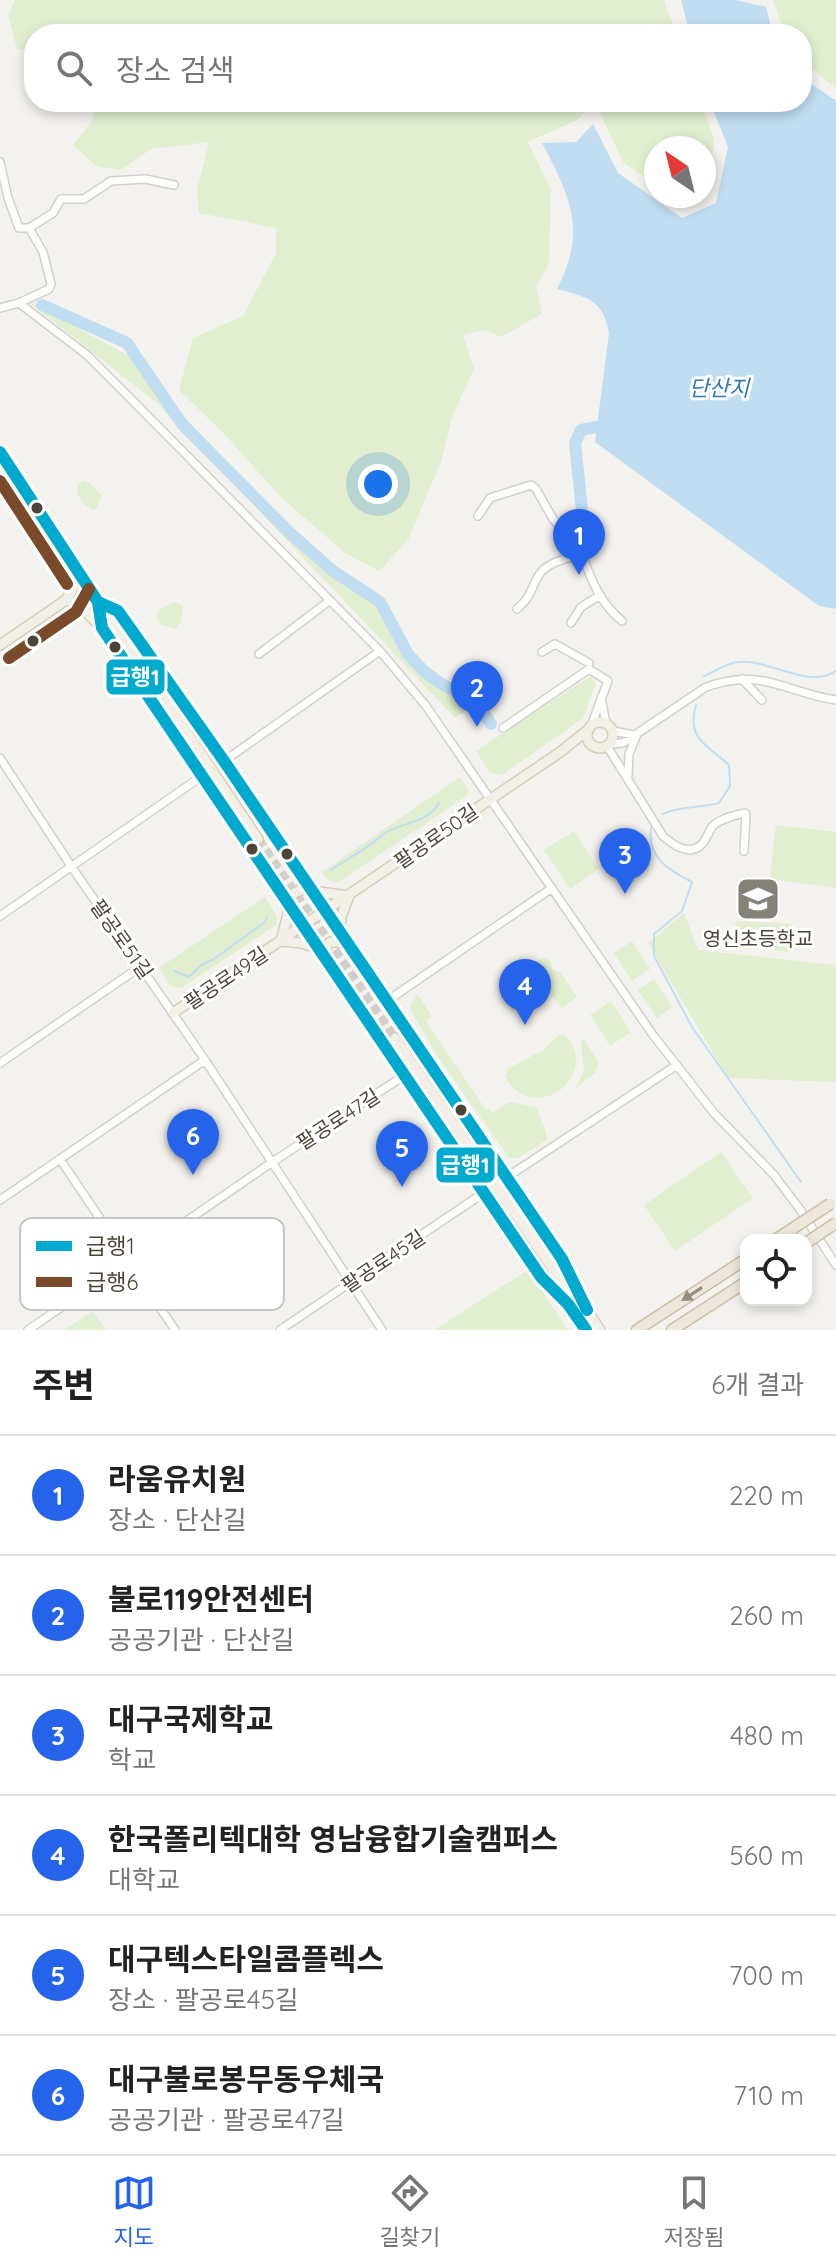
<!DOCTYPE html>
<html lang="ko">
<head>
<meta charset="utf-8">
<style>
	:root { --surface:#fff; --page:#f6f6f6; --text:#222; --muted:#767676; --line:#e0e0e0; --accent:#2563eb }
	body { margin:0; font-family:Quicksand,"Noto Sans KR",sans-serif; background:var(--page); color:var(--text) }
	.controls { position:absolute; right:24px; bottom:24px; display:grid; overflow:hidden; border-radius:16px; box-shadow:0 4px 12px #0003 }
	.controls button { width:72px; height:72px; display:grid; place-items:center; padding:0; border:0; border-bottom:2px solid var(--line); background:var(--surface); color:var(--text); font:40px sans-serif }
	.compass { position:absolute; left:644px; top:136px; width:72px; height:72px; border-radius:50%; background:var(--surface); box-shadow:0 4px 12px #0003; rotate:325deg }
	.you { position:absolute; left:378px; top:484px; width:28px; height:28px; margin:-20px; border:6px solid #fff; border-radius:50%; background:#1a73e8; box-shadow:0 0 0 12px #1a73e833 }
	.badge { display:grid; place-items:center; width:52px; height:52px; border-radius:50%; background:var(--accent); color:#fff; font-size:26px; font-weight:700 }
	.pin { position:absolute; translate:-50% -66px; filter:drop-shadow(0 2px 4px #0008) }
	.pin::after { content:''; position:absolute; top:42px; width:28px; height:24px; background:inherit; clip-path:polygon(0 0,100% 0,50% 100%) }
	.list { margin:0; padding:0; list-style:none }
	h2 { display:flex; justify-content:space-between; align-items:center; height:104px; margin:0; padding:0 32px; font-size:34px }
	h2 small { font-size:26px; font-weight:400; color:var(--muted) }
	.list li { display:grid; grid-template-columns:52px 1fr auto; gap:24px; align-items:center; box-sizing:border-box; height:120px; padding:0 32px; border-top:2px solid var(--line) }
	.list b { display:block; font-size:30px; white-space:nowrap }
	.list p { margin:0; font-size:26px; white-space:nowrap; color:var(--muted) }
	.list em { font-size:26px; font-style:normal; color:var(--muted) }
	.icon { flex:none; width:44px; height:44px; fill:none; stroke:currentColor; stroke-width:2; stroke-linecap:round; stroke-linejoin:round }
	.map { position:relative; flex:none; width:836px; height:1330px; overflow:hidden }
	.search { position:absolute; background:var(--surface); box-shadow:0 4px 12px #0003; left:24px; right:24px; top:24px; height:88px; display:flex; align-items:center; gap:20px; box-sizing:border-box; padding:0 28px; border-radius:32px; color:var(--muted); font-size:30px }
	.sheet { height:824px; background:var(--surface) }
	nav { display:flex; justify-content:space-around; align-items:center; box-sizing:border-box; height:112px; border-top:2px solid var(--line); background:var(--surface); font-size:22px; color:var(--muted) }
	nav a { display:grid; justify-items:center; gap:4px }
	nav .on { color:var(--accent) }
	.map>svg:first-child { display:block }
	.green { fill:#e1eecf }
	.water { fill:#c0ddf1 }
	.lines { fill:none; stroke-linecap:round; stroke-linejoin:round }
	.stream { stroke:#c0ddf1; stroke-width:2 }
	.river { stroke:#c0ddf1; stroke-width:12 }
	.major-tunnel { stroke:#d2cfca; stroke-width:9; stroke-dasharray:9 4.5; stroke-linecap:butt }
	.minor-casing { stroke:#d2d0cb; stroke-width:10 }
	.major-casing { stroke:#d6cebb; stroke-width:12 }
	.highway-casing { stroke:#ccbfa9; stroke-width:13 }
	.minor { stroke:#fdfdfc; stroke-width:7 }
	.major { stroke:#f2efe6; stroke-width:9 }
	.highway { stroke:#ede8db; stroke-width:10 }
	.highway-bridge-casing { stroke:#ccbfa9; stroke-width:13; stroke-linecap:butt }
	.highway-bridge { stroke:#ede8db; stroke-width:10 }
	.bus-1-casing { stroke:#fff; stroke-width:18 }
	.bus-2-casing { stroke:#fff; stroke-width:18 }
	.bus-1 { stroke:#00a9ce; stroke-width:12 }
	.bus-2 { stroke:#7a4b2a; stroke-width:12 }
	.oneway { fill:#948e82 }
	.bus-dot { fill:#4b4439; stroke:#fff; stroke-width:3 }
	.labels { text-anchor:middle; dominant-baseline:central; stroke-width:6; stroke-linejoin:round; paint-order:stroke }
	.street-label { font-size:20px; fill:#4b4439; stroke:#fff }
	.poi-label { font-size:20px; fill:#4b4439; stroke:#fff }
	.water-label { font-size:22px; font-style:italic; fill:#2e7ab2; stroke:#fff }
	.key { fill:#fff; stroke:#c9c7c4; stroke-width:2 }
	.key-label { font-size:22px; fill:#4b4439 }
	.line-badge { stroke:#fff; stroke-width:3 }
	.badge-label { font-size:22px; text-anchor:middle; font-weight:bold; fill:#fff }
</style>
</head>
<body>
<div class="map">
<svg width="836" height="1330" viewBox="0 0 836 1330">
	<rect width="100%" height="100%" fill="#f4f2ee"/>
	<path class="green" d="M15,0H664L676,34H34V50L17,49L8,15Z
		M773,0H836V88L802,61V34H785Z
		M95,102H701L714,139L710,188L704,175V148H656V185L623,162L599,111L587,110L577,120L528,142L551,190L549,263L536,287L542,314L501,337L486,330L463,335L474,369L452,417L441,462L408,540L379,571L345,553L281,497L226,436L179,390L193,338L243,316L276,253V228L199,213L197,191L209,142L151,149L121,170L98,167L73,145L92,121Z
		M30,303L130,356L263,504L376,602L405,658L435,684L474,705L455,718L158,404Z
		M83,481L91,484L102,496L97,508L93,510C82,504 75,496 78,484Z
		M174,602L183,606L181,622L176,629L161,625L156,615L162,608Z
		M591,676L596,683L583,718L502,775L490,773L476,751Z
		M460,777L469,792L465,797L337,883L328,880L322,872Z
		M776,825L836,832V888L770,879Z
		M574,831L599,869L570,889L544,850Z
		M265,897L277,916L276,925L181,988L171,986L159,968Z
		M684,913L698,950L836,965V1082L728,1078L648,943Z
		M736,921L792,924L790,952L734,946Z
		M632,941L650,969L632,981L614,953Z
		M544,957L551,961L552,969L560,972L577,997L562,1008C547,989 531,976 507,976L516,967H529Z
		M654,979L673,1007L657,1018L638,990Z
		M508,988L524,990L540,1001L534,1005L527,1003L513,1011L499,991Z
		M417,994L432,1016L426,1021L486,1110L489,1108L493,1113L509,1102L536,1107L546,1132L547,1140L518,1158H509L440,1060L409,1008Z
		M611,1001L631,1032L610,1046L590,1015Z
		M559,1035H565C603,1074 535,1128 505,1077L509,1068L543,1050Z
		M584,1039L599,1063L595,1073L576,1088L584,1071L581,1042Z
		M721,1152L753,1198L675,1251L644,1205Z
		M528,1270L568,1330H434Z
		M93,1311L106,1330H64Z"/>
	<path class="water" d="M681,0H736L766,7L773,34H690Z
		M802,77L836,101V609L819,606L595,442L609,333C603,299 587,297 557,289C587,231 571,198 542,143L576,142L593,124L618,173L682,218L716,203L728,147L710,102H802Z"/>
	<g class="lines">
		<path class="stream" d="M704,676C713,672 723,666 733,663C767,655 805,691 836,671
			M663,814C680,806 700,808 719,803L730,786L729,765C707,745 686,739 696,705
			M651,828C647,858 669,870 692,882L682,911L654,934V956L692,1027L801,1182
			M331,870C349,858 368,848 384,834C396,823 428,824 439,803
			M174,971L189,977L201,965L214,959L265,922L267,917"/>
		<path class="river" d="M42,305L127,343L182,424L290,533L333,571L380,602L408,654L424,671L440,683L478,704L491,724
			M585,539L575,443L581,430L597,427"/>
		<path class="major-tunnel" d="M258,839L395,1038"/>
		<g class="minor-casing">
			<path id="minor" d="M0,162L8,198L19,228H29
				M19,303L49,289L51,284L43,252L29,228L53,213L61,199H84L111,181L145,179L174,185
				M0,308L19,303L87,355L129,397L380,651L426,706L653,1035L714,1113L774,1175L799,1208L836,1265
				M478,516L490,498L531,485L536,489L553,519L577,547L586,546L582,554C591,580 600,603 622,621
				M517,609C533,595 530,589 539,575C547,562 568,558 582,554
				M571,623L581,607L599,596
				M542,652L555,644L589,663
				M259,654L329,601
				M742,679L762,700
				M601,698L606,723
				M503,728L589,669L608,681L591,726
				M613,731L634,735
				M610,744L623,743L706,687C762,667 784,692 836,700
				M607,746L663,836C674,846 691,857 703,843C707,838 709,830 713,826C721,818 734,816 744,813L746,814L744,851
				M0,758L71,866L205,1060L382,1330
				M224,761L380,651
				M628,776L629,754L637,734
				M0,916L202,776
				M387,1001L552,888
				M0,1063L140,967
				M60,1159L175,1330
				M507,1177L677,1065
				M0,1200L205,1060
				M28,1330L271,1163L405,1075
				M280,1330L485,1192"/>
		</g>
		<g class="major-casing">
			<path id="major" d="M0,452L258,839
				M66,600L78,604L102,628L541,1277L568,1304L586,1330
				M98,602L118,611L224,761L562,1259L579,1298
				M0,645L66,600L74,586L76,568
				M587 735a13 13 0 1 1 26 0a13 13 0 1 1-26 0Z
				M281,890L290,895L301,890L304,879
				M311,891L349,896L341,917V932
				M290,906L281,941L302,943L319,949
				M324,956L325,949L330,942H340L349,948
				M173,1013L559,753L589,729
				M395,1038L555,1272L579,1298L600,1330"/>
		</g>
		<g class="highway-casing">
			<path id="highway" d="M0,460L8,463
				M775,1240L792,1229
				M637,1330L746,1259
				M672,1330L746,1282"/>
		</g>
		<use href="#minor" class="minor"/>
		<use href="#major" class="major"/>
		<use href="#highway" class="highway"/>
		<g class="highway-bridge-casing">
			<path id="highway-bridge" d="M792,1229L830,1204
				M806,1243L836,1223"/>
		</g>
		<use href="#highway-bridge" class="highway-bridge"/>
		<g class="bus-1-casing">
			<path id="bus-1" d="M0,452L98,602L102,628L541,1277L568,1304L586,1330
				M98,602L118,611L224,761L562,1259L587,1310"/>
		</g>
		<g class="bus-2-casing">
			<path id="bus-2" d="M0,481L67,584
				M9,658L76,612L89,589"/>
		</g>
		<use href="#bus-1" class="bus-1"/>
		<use href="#bus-2" class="bus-2"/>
	</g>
	<defs><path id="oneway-solid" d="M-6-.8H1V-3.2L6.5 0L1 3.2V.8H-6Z" transform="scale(2)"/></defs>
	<use class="oneway" href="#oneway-solid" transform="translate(692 1294) rotate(147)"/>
	<defs>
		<g id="school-square" transform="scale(2.3)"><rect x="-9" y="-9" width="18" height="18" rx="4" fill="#868178" stroke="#fff"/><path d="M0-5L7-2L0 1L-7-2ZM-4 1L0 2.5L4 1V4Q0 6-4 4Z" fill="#fff"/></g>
	</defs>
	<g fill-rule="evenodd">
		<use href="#school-square" x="758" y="899"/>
	</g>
	<g class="bus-dot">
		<circle cx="37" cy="508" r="7"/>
		<circle cx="33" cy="641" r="7"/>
		<circle cx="115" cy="647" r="7"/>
		<circle cx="252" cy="849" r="7"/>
		<circle cx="287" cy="854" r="7"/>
		<circle cx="461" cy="1110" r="7"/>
	</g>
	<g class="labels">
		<g class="street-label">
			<text transform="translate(436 836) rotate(-35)">팔공로50길</text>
			<text transform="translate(122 939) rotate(55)">팔공로51길</text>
			<text transform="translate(226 978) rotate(-34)">팔공로49길</text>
			<text transform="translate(338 1119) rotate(-33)">팔공로47길</text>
			<text transform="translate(383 1261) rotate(-34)">팔공로45길</text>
		</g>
		<g class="poi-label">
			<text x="758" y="938">영신초등학교</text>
		</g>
		<g class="water-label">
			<text x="719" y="388">단산지</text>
		</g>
	</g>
	<rect x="20" y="1218" width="264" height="92" rx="12" class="key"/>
	<rect x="36" y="1241" width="36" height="10" fill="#00a9ce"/>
	<rect x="36" y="1277" width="36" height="10" fill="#7a4b2a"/>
	<g class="key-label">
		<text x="86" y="1254">급행1</text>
		<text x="86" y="1290">급행6</text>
	</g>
	<g class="line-badge">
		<rect x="105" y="658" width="61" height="38" rx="8" fill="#00a9ce"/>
		<rect x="435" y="1146" width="61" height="38" rx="8" fill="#00a9ce"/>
	</g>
	<g class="badge-label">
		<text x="135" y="685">급행1</text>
		<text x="465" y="1173">급행1</text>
	</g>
</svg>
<div class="controls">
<button><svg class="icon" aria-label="locate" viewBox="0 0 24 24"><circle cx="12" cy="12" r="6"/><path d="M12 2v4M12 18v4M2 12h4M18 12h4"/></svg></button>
</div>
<svg class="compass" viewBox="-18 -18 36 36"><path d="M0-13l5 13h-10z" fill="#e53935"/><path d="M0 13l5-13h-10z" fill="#767676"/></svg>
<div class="you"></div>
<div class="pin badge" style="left:579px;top:575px">1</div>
<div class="pin badge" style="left:477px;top:727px">2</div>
<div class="pin badge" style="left:625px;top:894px">3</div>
<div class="pin badge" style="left:525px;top:1025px">4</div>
<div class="pin badge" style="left:402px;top:1187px">5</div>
<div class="pin badge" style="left:193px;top:1175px">6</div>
<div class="search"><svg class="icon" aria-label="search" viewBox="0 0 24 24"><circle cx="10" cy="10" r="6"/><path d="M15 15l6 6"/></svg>장소 검색</div>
</div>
<section class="sheet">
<h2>주변<small>6개 결과</small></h2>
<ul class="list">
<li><span class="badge">1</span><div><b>라움유치원</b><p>장소 · 단산길</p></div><em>220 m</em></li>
<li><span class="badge">2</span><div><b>불로119안전센터</b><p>공공기관 · 단산길</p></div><em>260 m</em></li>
<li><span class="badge">3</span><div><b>대구국제학교</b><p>학교</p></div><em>480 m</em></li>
<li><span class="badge">4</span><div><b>한국폴리텍대학 영남융합기술캠퍼스</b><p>대학교</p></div><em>560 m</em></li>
<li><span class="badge">5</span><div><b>대구텍스타일콤플렉스</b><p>장소 · 팔공로45길</p></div><em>700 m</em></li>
<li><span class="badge">6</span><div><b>대구불로봉무동우체국</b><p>공공기관 · 팔공로47길</p></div><em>710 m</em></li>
</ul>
</section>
<nav>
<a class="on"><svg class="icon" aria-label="map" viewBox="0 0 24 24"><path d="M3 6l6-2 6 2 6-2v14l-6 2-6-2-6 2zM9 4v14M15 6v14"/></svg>지도</a>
<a><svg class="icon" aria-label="directions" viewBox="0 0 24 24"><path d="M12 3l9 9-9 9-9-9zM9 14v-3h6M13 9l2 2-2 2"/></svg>길찾기</a>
<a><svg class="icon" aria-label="saved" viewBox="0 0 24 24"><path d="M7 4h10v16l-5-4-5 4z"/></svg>저장됨</a>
</nav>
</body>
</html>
